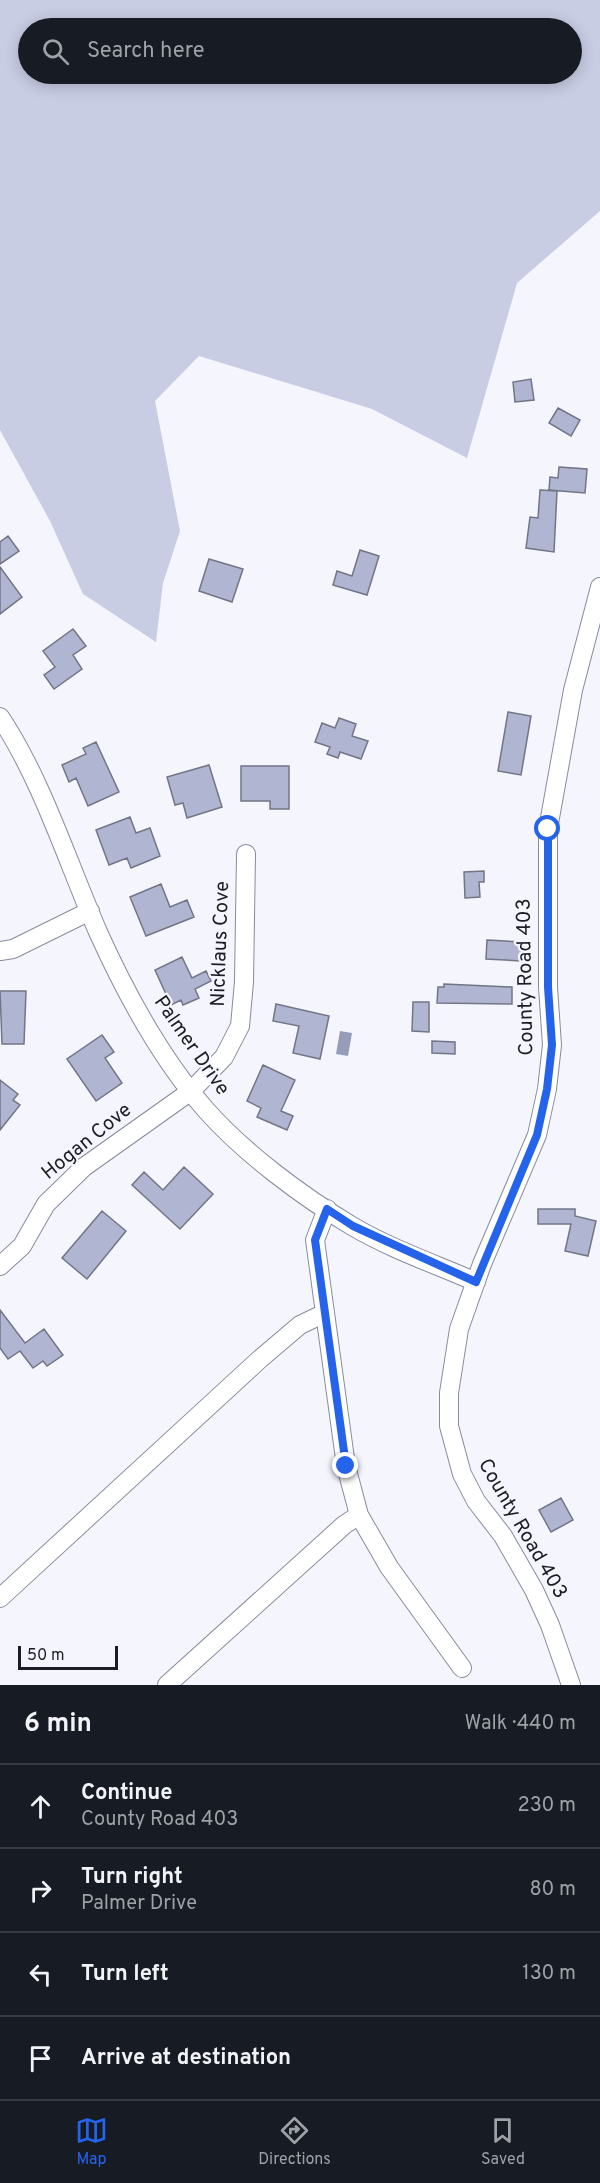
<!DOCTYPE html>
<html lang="en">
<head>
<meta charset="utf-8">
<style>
	:root { --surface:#171b24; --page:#242831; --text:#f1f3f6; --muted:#9ea1a6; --line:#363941; --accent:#2563eb }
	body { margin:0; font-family:Overpass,sans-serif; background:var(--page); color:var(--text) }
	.scale { position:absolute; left:18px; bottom:15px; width:100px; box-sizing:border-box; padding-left:6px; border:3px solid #1c1d24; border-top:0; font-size:16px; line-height:21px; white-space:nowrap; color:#1c1d24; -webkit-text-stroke:4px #f4f5fd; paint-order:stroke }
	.stop { position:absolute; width:18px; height:18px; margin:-14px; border:4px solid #2563eb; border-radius:50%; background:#fff }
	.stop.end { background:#2563eb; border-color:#fff; box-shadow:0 2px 6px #0008 }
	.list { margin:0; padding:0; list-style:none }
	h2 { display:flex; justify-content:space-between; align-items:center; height:78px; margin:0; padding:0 24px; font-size:26px }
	h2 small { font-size:20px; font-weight:400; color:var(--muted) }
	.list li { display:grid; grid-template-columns:39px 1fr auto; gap:18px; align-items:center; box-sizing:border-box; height:84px; padding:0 24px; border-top:2px solid var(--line) }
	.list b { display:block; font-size:22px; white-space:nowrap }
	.list p { margin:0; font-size:20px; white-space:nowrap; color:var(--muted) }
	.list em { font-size:20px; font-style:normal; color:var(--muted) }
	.icon { flex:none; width:33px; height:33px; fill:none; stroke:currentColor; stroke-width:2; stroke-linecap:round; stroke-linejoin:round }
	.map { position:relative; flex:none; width:600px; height:1685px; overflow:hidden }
	.search { position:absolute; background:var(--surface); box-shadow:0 3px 15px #0003; left:18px; right:18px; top:18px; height:66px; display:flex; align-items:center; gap:15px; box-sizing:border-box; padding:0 21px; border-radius:33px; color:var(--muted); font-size:22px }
	.sheet { height:414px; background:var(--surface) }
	nav { display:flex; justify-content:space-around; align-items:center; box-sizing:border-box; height:84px; border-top:2px solid var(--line); background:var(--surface); font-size:16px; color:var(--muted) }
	nav a { display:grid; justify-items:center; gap:3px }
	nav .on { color:var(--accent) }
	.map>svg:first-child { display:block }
	.green { fill:#c9cde4; fill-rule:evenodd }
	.water { fill:#979cb9 }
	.building { fill:#b0b5d2; stroke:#727586; stroke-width:1.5 }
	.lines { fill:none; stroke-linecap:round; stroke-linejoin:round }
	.minor-casing { stroke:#888b9d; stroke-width:20 }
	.minor { stroke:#fff; stroke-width:18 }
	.route { stroke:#2563eb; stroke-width:8 }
	.labels { text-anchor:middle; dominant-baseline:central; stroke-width:4.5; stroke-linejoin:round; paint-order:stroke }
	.street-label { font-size:20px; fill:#1c1d24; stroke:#f4f5fd }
</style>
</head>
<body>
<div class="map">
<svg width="600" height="1685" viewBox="0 0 600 1685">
	<rect width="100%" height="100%" fill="#f4f5fd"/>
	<path class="green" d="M0,0H600V211L517,283L467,458L372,409L199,356L155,401L180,531L163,583L156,642L83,594L50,521L0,430ZM28,28H572V74H28Z"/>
	<path class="water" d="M340,1031L352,1033L348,1056L336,1054Z"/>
	<path class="building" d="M531,379L534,400L515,402L513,382Z
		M558,408L580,420L571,436L549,423Z
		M559,467L587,469L585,493L549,490L550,477L558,478Z
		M540,490L557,491L554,552L526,548L530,517L538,518Z
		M8,536L19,551L0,564V542Z
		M360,550L379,556L367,595L333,585L337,571L352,576Z
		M209,559L243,569L232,602L199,591Z
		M0,567L22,597L0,614Z
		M73,629L86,646L73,655L82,669L54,689L44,675L55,667L43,651Z
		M508,712L531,716L521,775L498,771Z
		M339,718L356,724L352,736L368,741L361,759L340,752L338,758L327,754L330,747L315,742L322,723L335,728Z
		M96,742L119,792L88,806L76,778L69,782L62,765L86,754L83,748Z
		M209,765L222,807L187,818L183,803L175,805L167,777Z
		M241,766H289V809H270V801H241Z
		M130,817L136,833L150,828L160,856L131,868L127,858L109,865L96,830Z
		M484,871V882H479L480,897L465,898L464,872Z
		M161,884L170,907L187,900L194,917L146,936L130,897Z
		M487,940L521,942V961L486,959Z
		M182,957L192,978L206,971L211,981L195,989L199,998L183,1005L181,1000L171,1005L155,970Z
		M444,984L512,987V1004L437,1003L438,987H444Z
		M0,991H26L24,1044H2Z
		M413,1002H429V1032L412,1031Z
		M276,1004L329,1016L320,1059L293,1053L299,1026L273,1021Z
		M102,1035L114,1052L105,1058L122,1083L96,1101L67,1059Z
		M432,1041L455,1042V1054L432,1053Z
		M263,1065L295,1080L281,1111L293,1116L287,1130L257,1117L261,1108L247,1101Z
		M0,1080L18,1094L13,1100L20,1105L0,1130Z
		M184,1167L213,1194L180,1229L132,1185L144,1172L163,1190Z
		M538,1209H575V1216L596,1221L588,1256L565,1251L571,1224H538Z
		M102,1211L126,1231L87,1279L62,1258Z
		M0,1310L25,1343L44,1329L63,1355L47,1366L43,1361L33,1368L20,1351L8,1359L0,1348Z
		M561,1498L573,1520L551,1532L539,1510Z"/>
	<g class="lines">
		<g class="minor-casing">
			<path id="minor" d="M0,717C41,778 68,863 98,932C126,994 161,1059 206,1110C244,1153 303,1197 352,1226C391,1249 435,1264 476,1282
				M0,951L13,949L90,911
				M327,1209L315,1240L346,1466L359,1515L389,1567L462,1668
				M0,1266L22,1246L46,1204L84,1167L191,1091L224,1057L240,1026L244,982L246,854
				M0,1598L260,1359L300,1325L325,1313
				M167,1685L344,1525L359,1515
				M571,1685L550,1625L534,1590L503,1536L476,1501L462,1474L449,1426V1393L459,1329L482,1264L537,1135L547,1089L552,1045L548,987V829L573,690L600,587"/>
		</g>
		<use href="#minor" class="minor"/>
	</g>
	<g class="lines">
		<path class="route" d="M346,1466L315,1240L327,1209L353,1226L476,1282L537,1135L547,1089L552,1045L548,987V829"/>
	</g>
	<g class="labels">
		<g class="street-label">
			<text transform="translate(221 944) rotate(-88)">Nicklaus Cove</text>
			<text transform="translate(526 977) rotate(-91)">County Road 403</text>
			<text transform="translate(191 1046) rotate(55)">Palmer Drive</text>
			<text transform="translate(87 1142) rotate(-39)">Hogan Cove</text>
			<text transform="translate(522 1529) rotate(60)">County Road 403</text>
		</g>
	</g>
</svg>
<div class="scale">50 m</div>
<div class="stop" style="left:548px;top:829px"></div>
<div class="stop end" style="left:346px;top:1466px"></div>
<div class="search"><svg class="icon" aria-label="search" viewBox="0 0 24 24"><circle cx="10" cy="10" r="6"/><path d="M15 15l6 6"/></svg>Search here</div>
</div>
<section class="sheet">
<h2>6 min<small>Walk · 440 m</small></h2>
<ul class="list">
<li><svg class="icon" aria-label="ahead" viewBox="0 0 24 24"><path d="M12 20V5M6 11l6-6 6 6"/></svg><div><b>Continue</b><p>County Road 403</p></div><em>230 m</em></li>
<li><svg class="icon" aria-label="right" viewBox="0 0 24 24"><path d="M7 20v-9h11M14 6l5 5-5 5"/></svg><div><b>Turn right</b><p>Palmer Drive</p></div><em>80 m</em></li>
<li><svg class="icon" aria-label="left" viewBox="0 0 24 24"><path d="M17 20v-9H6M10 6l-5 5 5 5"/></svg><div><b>Turn left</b></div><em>130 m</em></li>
<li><svg class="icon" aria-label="arrive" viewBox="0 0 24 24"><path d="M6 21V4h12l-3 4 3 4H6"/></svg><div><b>Arrive at destination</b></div></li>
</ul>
</section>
<nav>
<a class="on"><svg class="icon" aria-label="map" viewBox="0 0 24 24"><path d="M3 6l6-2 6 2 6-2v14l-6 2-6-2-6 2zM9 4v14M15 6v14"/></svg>Map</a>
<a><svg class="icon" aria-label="directions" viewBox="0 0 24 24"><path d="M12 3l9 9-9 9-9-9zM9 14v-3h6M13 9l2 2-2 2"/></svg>Directions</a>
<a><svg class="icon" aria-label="saved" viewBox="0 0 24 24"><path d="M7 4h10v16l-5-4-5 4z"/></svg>Saved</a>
</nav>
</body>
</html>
